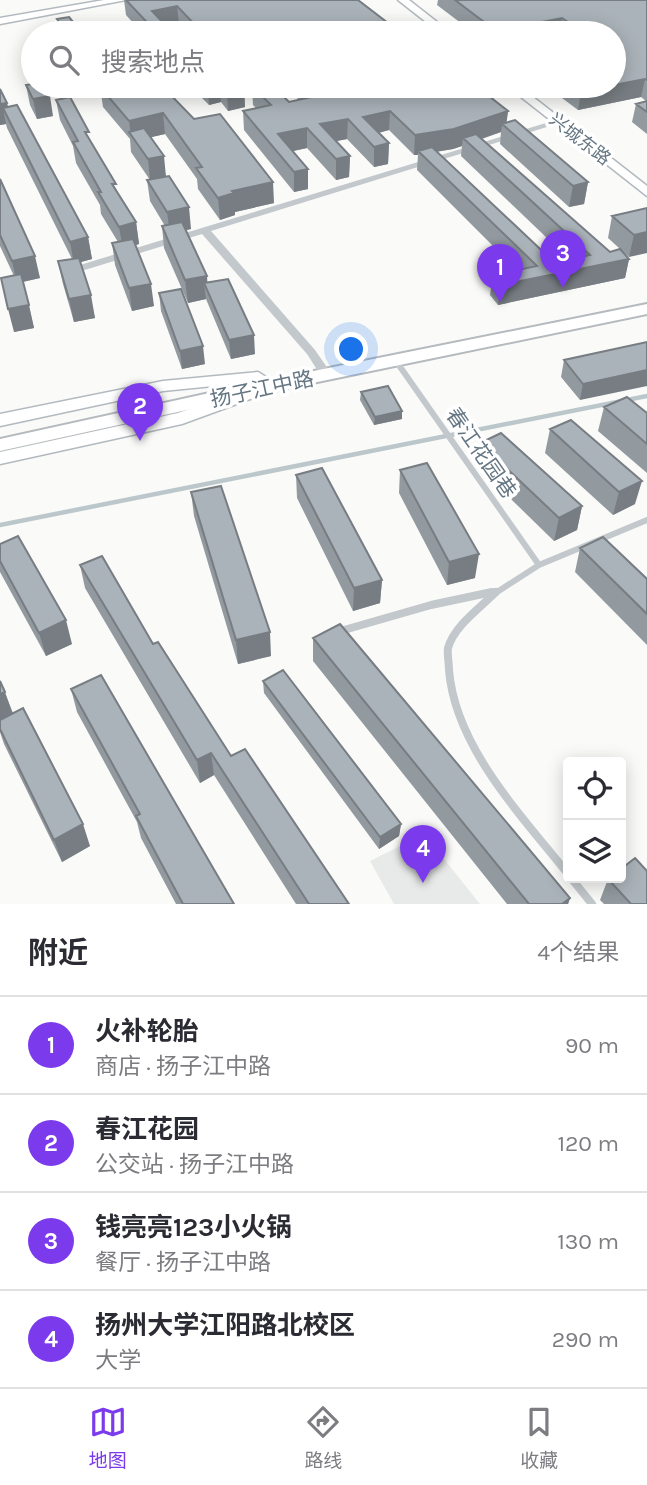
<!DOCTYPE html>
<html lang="zh">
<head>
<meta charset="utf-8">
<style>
	:root { --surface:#fff; --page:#f2f2f3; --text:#2b2b33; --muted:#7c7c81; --line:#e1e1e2; --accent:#7c3aed }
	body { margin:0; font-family:Karla,"Noto Sans SC",sans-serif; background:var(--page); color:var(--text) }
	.controls { position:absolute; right:21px; bottom:21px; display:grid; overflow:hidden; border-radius:7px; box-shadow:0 4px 18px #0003 }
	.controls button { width:63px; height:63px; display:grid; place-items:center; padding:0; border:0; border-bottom:2px solid var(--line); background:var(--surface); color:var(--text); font:35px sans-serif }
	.you { position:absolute; left:352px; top:350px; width:24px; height:24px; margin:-18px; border:5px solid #fff; border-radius:50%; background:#1a73e8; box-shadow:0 0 0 10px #1a73e833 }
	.badge { display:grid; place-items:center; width:46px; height:46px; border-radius:50%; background:var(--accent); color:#fff; font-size:23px; font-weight:700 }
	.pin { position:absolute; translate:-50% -58px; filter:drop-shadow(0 2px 4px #0008) }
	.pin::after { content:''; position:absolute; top:37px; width:24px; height:21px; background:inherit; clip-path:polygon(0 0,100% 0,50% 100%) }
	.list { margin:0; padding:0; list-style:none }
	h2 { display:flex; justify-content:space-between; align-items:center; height:91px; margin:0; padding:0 28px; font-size:30px }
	h2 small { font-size:23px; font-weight:400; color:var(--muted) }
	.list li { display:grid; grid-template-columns:46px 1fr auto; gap:21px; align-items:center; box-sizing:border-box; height:98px; padding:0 28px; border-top:2px solid var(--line) }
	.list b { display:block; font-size:26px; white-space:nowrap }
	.list p { margin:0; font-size:23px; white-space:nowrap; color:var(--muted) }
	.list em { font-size:23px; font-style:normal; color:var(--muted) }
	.icon { flex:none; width:38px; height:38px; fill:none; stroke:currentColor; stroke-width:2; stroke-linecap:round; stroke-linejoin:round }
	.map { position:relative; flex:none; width:647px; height:904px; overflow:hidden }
	.search { position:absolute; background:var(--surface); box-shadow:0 4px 18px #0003; left:21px; right:21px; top:21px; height:77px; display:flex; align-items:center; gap:18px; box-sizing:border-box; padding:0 24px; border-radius:38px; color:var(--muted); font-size:26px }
	.sheet { height:483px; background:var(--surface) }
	nav { display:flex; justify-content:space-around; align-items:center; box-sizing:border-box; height:98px; border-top:2px solid var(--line); background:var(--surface); font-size:19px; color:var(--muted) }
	nav a { display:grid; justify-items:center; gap:4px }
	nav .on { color:var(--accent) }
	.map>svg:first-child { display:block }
	.built { fill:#e8e9e9 }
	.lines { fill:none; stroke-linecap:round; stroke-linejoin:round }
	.stream { stroke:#bbc7cb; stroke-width:4.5 }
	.secondary-casing { stroke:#b3babf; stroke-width:3 }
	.primary-casing { stroke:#b5babe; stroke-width:4 }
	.lane-far1 { stroke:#c3c8cc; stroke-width:6 }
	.lane { stroke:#c3c8cc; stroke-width:8 }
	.street { fill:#c3c8cc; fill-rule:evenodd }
	.secondary { fill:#fff; fill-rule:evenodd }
	.primary { fill:#fff; fill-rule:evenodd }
	.wall { fill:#929a9f; fill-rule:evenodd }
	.shaded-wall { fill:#777d82 }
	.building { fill:#aab3b9; stroke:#777d82; stroke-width:2 }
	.labels { text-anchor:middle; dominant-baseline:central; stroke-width:7; stroke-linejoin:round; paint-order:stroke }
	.far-street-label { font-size:18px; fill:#657683; stroke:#fff }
	.street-label { font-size:21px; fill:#657683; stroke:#fff }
</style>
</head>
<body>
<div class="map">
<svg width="647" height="904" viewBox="0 0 647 904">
	<rect width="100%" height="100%" fill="#fafaf8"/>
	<path class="built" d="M424,834L480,904H394L370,861Z"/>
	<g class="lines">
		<path class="stream" d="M0,525L647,396"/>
		<g class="secondary-casing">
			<path id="secondary" d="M104,0H126L0,24V18Z
				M398,0H409L451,33H440Z
				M507,86H519L647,186V196Z
				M258,372L266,377L264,381L163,391L0,426V414L163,381Z
				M247,389L255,394L253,398L182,424L0,464V452L178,413Z"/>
		</g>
		<g class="primary-casing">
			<path id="primary" d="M647,304V314L264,393L0,451V439L264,381Z"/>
		</g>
		<path class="lane-far1" d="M396,361L539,565
			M484,594L496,591
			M494,594L539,565L647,520"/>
		<path class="lane" d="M496,592C480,608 454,626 448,648C447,654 449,663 449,670C455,747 522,816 568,874
			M337,632L431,605L492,592
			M571,878L592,904"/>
		<path class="street" d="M556,120L563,122L211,231L315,350L333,376L331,379H323L307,354L202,234L88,269L84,270L79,267L80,265Z"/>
		<use href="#secondary" class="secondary"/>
		<use href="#primary" class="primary"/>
	</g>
	<path class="wall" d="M124,0H358L401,33H187L179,24L167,27L172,33H142L126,15Z
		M438,0H647V134L632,122L636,104L646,101L641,97L578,110L546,86H614V33H474L437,5Z
		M57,19L82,33H64L58,26Z
		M26,85L53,116L37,119L30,105Z
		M162,86L274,203L235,212V215L220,220L198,189L197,179L165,134L151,137L166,176L191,229L185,230L207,276V283L255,354L231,359L206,299L188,303L164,248L162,226H165L150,201L147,180H150L131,152L130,139L103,107L100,87Z
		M190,86H242L244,88L245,107L228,111L221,102L209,105Z
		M252,86L289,102L299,100L290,91L285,92L279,86H476L508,111L506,123L588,182L584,204L569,207L500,144L501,132L482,139L610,252L629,259L625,278L498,305L490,295L493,275L517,270L417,170L418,155H414L389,130L379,133L389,143L388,164L374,167L347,139L336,141L350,156L349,177L336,180L307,148L293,151L308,169V189L294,192L244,130L243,111L256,108L253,105ZM462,146L461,156L570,260L555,263L436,152L453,149Z
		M0,89L7,103L8,107L88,237L92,259L80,262L95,318L74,322L63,284L58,261L72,259L7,128L6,124L0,125Z
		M56,100L91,142L117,191L136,222L139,244L135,245L154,306L132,311L115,265L112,243L118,242L101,214L100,205L76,163L73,146L60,120Z
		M0,179L40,278L23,282L34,328L14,332V276L0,246Z
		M647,208L629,257L608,238L612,216Z
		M159,293L205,364L182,369L161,311Z
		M647,342L580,400L561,377L564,360Z
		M361,392L402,419L374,425L360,400Z
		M604,407L647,413V473L598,431Z
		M550,429L635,504L613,515L545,453Z
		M480,443L582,506L577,530L554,541L477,466Z
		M400,470L475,578L447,585L399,493Z
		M296,475L382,580L380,603L353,611L297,498Z
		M191,492L271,656L238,664L194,516Z
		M0,544L72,644L46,656L0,572Z
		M580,548L647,579V645L575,572Z
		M80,565L153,644L231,756L349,904H296L214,775L200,783L85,588Z
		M313,638L570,898L568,904H507L313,661Z
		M0,681L13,713L90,846L62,862L4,744L0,732Z
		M263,681L401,824L399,836L379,849L264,693Z
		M71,689L234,904H176L141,838L137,822L77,712Z
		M608,879L647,904H604L600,900Z"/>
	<path class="shaded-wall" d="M177,6L179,24L154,29L152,11Z
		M562,18L559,33H496V31Z
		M228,22L229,33H198L197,27Z
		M645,79L641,97L578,110L581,92Z
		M208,86H220L221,102L209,105Z
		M285,86H290V91L285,92Z
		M244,88L245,107L228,111L227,91Z
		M50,96L53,116L37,119L33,99Z
		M7,103L11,123L3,108L6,124L0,125V104Z
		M390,111L389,130L364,136L363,117Z
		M508,111L506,127L502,124L501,132L468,143L463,138L462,146L453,149L421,154L418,151V155H414L415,135Z
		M163,113L165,134L135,141L131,135L129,121Z
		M348,119L347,139L322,144L320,124Z
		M307,128V148L279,154L278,134Z
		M389,143L388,164L374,167V147Z
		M164,156L166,177L150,180L148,159Z
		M350,156L349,177L336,180V159Z
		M308,169V189L294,192V172Z
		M273,182L274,203L235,212V215L220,220L218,198L232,191Z
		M588,182L584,204L569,207L573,186Z
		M189,207L191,229L170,234L167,212Z
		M136,222L139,244L123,249L119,227Z
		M647,232V253L629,257L634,235Z
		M88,237L92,259L74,264L70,242Z
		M35,256L40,278L17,283L12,261Z
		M629,259L625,278L498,305L501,285Z
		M207,276L208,292L204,283L206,299L188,303L185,280Z
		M151,284L154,306L132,311L129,288Z
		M91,295L95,318L74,322L69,299Z
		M29,305L34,328L14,332L8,309Z
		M254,335L255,354L231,359L229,340Z
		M203,346L205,364L182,369L180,351Z
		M647,370V386L580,400L583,384Z
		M402,411V419L374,425L375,417Z
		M642,481L635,504L613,515L619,492Z
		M582,506L577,530L554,541L559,518Z
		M479,554L475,578L447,585L449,562Z
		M382,580L380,603L353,611L354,588Z
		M66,620L72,644L46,656L39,633Z
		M270,632L271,656L238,664L236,640Z
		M5,692L13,715L0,721V694Z
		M211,753L214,775L200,783L197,760Z
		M83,824L90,846L62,862L54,840Z
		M401,824L399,836L379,849L380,837Z
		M570,898L568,904H562Z"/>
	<path class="building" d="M126,0H358L401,33H240L228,22L197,27L177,6L152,11L172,32L157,33Z
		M455,0H647V80L645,79L614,85V33H584L562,18L496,31Z
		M69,17L82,33H68L57,19Z
		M33,84V86H44L50,96L33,99L26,85Z
		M103,86H162L194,119L220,114L273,182L232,191L234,193L218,198L196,168L202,167L163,113L129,121L100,87Z
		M222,86H242L244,88L227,91Z
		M252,86H273L289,102L316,96L304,86H476L508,111L454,129L415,135L390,111L363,117L389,143L374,147L348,119L320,124L350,156L336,159L307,128L278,134L308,169L294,172L243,111L271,105Z
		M573,86H611L581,92Z
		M0,89L7,103L0,104Z
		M70,97L89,132H85L116,184H112L136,222L119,227L98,192H101L73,142L78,141L56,100Z
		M647,101V112L636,104Z
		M17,105L88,237L70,242L3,108Z
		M515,120L588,182L573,186L502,124Z
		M144,128L164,156L148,159L129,132Z
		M476,134L610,252L620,249L629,259L501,285L493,275L537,266L418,151L432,147L555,263L590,255L463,138Z
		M169,176L189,207L167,212L147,180Z
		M0,179L35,256L12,261L0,235Z
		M647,208V232L634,235L612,216Z
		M182,222L207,276L185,280L162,226Z
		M133,239L151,284L129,288L112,243Z
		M79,258L91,295L69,299L58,261Z
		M21,274L29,305L8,309L1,278Z
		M228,279L254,335L229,340L204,283Z
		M181,289L203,346L180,351L159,293Z
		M647,342V370L583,384L564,360Z
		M388,386L402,411L375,417L361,392Z
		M627,397L647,413V444L604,407Z
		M571,420L642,481L619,492L550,429Z
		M501,433L582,506L559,518L480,443Z
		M427,463L479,554L449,562L400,470Z
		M322,468L382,580L354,588L296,475Z
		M221,486L270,632L236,640L191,492Z
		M18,536L66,620L39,633L0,561V544Z
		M603,537L647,579V614L580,548Z
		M102,556L153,644L158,642L231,756L245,749L349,904H309L211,753L197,760L80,565Z
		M340,624L570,898L562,904H529L313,638Z
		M283,670L401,824L380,837L263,681Z
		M101,675L234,904H183L136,816L140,814L71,689Z
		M0,681L5,692L0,694Z
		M23,708L83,824L54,840L0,729V720Z
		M635,858L647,871V904H631L608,879L610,878H621V869Z"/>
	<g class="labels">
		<g class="far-street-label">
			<text transform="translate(580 139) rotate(38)">兴城东路</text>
		</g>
		<g class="street-label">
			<text transform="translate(262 389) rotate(-12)">扬子江中路</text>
			<text transform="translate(481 453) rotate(55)">春江花园巷</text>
		</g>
	</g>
</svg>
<div class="controls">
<button><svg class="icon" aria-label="locate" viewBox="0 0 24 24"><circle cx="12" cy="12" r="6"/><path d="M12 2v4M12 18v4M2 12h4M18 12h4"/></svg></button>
<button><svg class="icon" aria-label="layers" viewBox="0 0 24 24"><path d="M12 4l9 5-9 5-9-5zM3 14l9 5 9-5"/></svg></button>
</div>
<div class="you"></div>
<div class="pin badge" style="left:500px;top:302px">1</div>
<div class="pin badge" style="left:140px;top:441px">2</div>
<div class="pin badge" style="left:563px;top:288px">3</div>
<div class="pin badge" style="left:423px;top:883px">4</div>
<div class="search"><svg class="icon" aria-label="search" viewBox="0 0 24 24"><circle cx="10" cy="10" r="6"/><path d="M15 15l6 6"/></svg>搜索地点</div>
</div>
<section class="sheet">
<h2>附近<small>4个结果</small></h2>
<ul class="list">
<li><span class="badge">1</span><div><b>火补轮胎</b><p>商店 · 扬子江中路</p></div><em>90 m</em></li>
<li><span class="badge">2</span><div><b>春江花园</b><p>公交站 · 扬子江中路</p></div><em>120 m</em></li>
<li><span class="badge">3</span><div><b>钱亮亮123小火锅</b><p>餐厅 · 扬子江中路</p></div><em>130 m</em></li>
<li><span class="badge">4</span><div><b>扬州大学江阳路北校区</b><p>大学</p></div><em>290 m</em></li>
</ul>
</section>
<nav>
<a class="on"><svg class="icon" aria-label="map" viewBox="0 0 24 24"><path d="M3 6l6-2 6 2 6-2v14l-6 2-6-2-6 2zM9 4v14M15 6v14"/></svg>地图</a>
<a><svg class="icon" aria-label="directions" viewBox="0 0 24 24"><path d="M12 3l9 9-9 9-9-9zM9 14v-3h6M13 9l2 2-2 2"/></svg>路线</a>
<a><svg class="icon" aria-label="saved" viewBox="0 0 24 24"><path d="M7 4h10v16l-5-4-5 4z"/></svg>收藏</a>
</nav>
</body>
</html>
